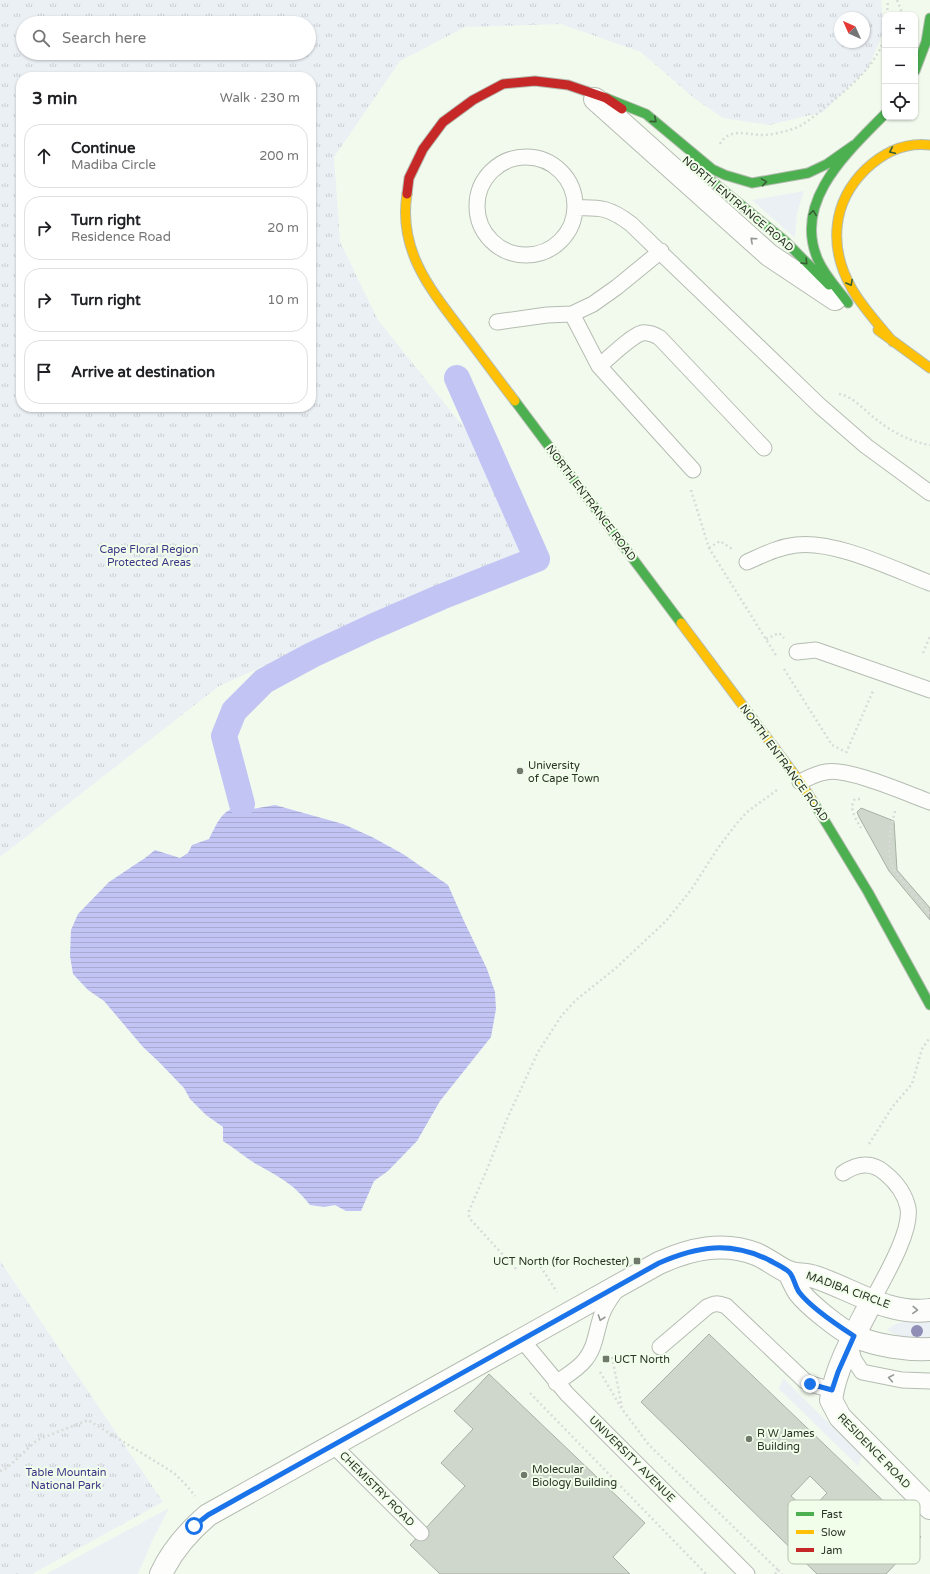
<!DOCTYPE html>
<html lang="en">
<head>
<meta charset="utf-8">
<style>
	:root { --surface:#fff; --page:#f6f6f6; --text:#202124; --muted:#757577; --line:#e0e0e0 }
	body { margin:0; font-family:"Varela Round",sans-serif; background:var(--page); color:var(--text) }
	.controls { position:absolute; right:12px; top:12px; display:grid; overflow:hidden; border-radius:8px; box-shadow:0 1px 3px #0004 }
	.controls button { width:36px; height:36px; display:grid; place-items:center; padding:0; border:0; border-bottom:1px solid var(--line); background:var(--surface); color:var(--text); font:20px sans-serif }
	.compass { position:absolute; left:834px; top:12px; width:36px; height:36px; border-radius:50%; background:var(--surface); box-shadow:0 1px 3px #0004; rotate:315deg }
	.stop { position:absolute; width:12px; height:12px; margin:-9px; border:3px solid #1a73e8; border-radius:50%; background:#fff }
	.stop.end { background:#1a73e8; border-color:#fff; box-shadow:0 1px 4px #0008 }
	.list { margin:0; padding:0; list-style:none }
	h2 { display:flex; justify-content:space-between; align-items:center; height:52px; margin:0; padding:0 16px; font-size:17px }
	h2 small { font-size:13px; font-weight:400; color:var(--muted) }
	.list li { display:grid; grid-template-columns:26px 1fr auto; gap:12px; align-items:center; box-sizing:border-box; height:64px; margin:0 8px 8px; padding:0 8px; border:1px solid var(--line); border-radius:16px }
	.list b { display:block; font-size:15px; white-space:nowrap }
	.list p { margin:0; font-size:13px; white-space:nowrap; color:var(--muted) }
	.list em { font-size:13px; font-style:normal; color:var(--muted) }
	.icon { flex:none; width:22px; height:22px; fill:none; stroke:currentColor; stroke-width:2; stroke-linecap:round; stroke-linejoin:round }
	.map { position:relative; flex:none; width:930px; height:1574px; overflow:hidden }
	.search { position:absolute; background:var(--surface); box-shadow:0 1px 3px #0004; left:16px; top:16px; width:300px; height:44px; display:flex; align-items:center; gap:10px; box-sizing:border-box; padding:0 14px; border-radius:22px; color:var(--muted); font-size:15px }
	.panel { position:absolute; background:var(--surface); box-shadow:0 1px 3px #0004; left:16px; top:72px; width:300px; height:340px; border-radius:16px }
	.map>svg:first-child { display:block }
	.green { fill:#ebf0f5 }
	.park { fill:url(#park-tufts); fill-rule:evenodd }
	.water { fill:url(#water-rules) }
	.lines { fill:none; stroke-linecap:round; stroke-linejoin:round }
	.canal { stroke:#c2c4f4; stroke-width:26 }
	.building { fill:#cfd6cb; stroke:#a8afa4; fill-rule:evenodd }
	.lane-casing { stroke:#b5bcb1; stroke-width:17 }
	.street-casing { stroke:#b5bcb1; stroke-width:24 }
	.fast-casing { stroke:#b5bcb1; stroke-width:11 }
	.slow-casing { stroke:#b5bcb1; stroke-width:11 }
	.jam-casing { stroke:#b5bcb1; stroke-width:11 }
	.path { stroke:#d8dbd7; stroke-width:2.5; stroke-dasharray:2 3; stroke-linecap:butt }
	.lane { stroke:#fdfefc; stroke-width:15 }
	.street { stroke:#fdfefc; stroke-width:22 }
	.fast { stroke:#4caf50; stroke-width:9 }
	.slow { stroke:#ffc107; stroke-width:9 }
	.jam { stroke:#c62828; stroke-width:9 }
	.tree { fill:#908eb6 }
	.oneway { stroke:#375e35 }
	.oneway2 { stroke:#949892 }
	.route { stroke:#1a73e8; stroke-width:5 }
	.poi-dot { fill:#71796d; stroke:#f1feea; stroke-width:1.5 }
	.labels { text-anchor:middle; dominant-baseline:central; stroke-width:4; stroke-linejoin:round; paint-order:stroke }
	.street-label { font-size:11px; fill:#2b3327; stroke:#f1feea }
	.park-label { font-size:11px; fill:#403589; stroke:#f1feea }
	.poi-label { font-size:11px; fill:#2b3327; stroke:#f1feea; text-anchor:start }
	.key { fill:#f1feea; stroke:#b6c1b0; stroke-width:1 }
	.key-label { font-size:11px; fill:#2b3327 }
</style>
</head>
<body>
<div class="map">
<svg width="930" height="1574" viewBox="0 0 930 1574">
	<defs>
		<pattern id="park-tufts" width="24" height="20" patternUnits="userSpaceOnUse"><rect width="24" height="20" fill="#ebf0f5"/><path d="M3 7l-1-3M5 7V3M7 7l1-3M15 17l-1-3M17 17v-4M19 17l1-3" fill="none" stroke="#caced2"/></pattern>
		<pattern id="water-rules" width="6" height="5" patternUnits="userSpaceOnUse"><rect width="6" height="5" fill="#c2c4f4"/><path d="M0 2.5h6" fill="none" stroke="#a7a9d1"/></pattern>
	</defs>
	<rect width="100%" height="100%" fill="#f2faee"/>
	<path class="green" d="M804,191L797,213L795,238L752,200Z
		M930,1321V1337C915,1338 899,1339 887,1330C898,1319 917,1321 930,1321Z
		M783,1378L862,1456L858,1466L779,1389Z
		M169,1508L153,1539L138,1574H46Z"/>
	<path class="park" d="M0,0H881L884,31L868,68L823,112L769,125L723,118L694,98L641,52L561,24L465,27L400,61L334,157L340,242L378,320L470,435L527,548L219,686L0,857ZM840,18H864V42H840ZM23,23H309V53H23ZM21,77H311V407H21Z
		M0,1261L163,1502L32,1574H0Z"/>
	<path class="water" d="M242,804L252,809L275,805L343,824L372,837L403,854L448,885L463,919L487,969L495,992L496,1009L491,1037L440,1101L417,1141L388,1171L374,1181L361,1211H346L335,1205L324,1207L310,1205C293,1183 279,1177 256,1164C245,1157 234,1148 223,1141V1127L206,1115L190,1099L184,1088L159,1062L143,1047L104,1001L88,990L73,974L70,956L71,930L78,914L109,882L145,858L155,850L180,858L188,853L192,845L209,839C219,820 220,812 242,804Z"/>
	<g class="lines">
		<path class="canal" d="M242,804L224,736L234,711L264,681L312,655L372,627L441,597L537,559L457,378"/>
	</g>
	<path class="building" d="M861,808L894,821L897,870L930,908V920L889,871L859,817L857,812Z
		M709,1334L921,1537L886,1574H817L641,1402ZM810,1476L827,1493L809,1512L791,1496Z
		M489,1374L645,1523L613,1557L630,1574H440L410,1545L465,1486L441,1463L473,1429L454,1411Z"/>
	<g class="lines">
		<g class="lane-casing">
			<path id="lane" d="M477 206a49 49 0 1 1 98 0a49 49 0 1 1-98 0Z
				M575,208C601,207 610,208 631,224L820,406L866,446L930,493
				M572,314L599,366L693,470
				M497,322L547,315L572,314L593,304L617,287L661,251
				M599,366C609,358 631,336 642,333C649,332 655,335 660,338L764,448
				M747,562C763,555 778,547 796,545C835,540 893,569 930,583
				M797,652L816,650L930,690
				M800,782C808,778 817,773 826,772C847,767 908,794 930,802
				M843,1173C857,1164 871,1161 885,1173C896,1182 905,1194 908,1208C912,1232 883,1280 872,1301
				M522,1340L567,1394L747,1574
				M850,1346L854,1360L862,1372L902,1380L930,1381
				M660,1347L707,1307C714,1303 718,1303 726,1306L805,1381L811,1384L832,1390
				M556,1383C566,1376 578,1369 585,1360C596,1347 596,1330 602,1314C606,1304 612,1296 618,1288
				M333,1445L421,1533"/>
		</g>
		<g class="street-casing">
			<path id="street" d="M595,99L769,255L835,299
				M789,1272C792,1279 795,1286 799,1292C808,1304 840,1330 854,1336C877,1346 906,1350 930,1349
				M872,1301C856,1332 836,1365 831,1400L840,1417L930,1508
				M161,1574C172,1550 188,1532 208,1515L659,1263C690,1249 723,1241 756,1254C768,1259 777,1267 788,1272C796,1275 806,1274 815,1277C852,1289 889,1316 930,1310"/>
		</g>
		<g class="fast-casing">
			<path id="fast" d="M915,71L926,42L930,18
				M606,98L646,114L712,169L725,175L752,183L808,173L827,164L854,145
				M690,163L785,241L829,285
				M848,303C838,289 825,276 818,260C792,201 848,152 885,114
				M515,401L681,623
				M814,803L868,892L930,1005"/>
		</g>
		<g class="slow-casing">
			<path id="slow" d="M407,194C398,250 430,289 462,331C480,354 497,378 515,401
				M878,330L930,368
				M893,342C879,325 863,308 852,289C828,247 832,202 866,169C884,152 906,142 930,145
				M681,623L800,782L814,803"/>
		</g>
		<g class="jam-casing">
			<path id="jam" d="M407,194L409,178L423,149L443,122L473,100L503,84L535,81L568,85L606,98L622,109"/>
		</g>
		<path class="path" d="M897,0L903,15
			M887,15L888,0
			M720,144C729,128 745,134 761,135C772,135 783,132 793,129C806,124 816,115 826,106C846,90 868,73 880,49C883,43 884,35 885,29
			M839,394C853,396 865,411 877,420C892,432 911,442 930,445
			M691,490L709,548L777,657
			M709,548L720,541L732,549
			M766,639L779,633L784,638
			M923,653L930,636
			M784,669L832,745L844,751
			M846,753L873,691
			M860,799H855C848,808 856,819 861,828
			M895,811L890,832L889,854L893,869L930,914
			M869,1144L893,1106L912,1084L922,1049L930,1037
			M535,1258L557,1292
			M516,1269L471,1220L469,1216V1211L488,1167L506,1121L538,1052L562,1015L576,1000L616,968L666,921L691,890L718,848L737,823L747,812L777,790
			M612,1357L622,1407
			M600,1372L622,1409L649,1445L778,1570
			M530,1393L706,1574
			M0,1471L7,1468L37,1440L88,1420L174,1473L187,1486L195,1496
			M775,1574L778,1570L782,1574"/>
		<use href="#lane" class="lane"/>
		<use href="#street" class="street"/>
		<use href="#fast" class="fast"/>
		<use href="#slow" class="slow"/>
		<use href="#jam" class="jam"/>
	</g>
	<circle class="tree" cx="917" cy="1331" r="6"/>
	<defs><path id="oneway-chevron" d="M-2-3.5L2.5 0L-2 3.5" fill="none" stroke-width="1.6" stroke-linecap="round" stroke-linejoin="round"/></defs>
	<g class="oneway">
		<use href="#oneway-chevron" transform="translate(654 120) rotate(41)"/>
		<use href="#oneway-chevron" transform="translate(892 151) rotate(155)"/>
		<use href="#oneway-chevron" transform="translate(764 182) rotate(-9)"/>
		<use href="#oneway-chevron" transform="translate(813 213) rotate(-82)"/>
		<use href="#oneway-chevron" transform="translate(805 262) rotate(46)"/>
		<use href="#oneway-chevron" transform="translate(850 283) rotate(61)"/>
	</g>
	<g class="oneway2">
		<use href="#oneway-chevron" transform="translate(753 240) rotate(-138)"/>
		<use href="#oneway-chevron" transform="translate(915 1310) rotate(3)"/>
		<use href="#oneway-chevron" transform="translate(601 1318) rotate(109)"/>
		<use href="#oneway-chevron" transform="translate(891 1378) rotate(-170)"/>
	</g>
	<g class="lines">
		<path class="route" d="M194,1526L208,1515L659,1263C698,1246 730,1241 769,1260C774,1263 786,1268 790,1273C794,1278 795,1286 799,1292C811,1308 837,1325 854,1336L838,1372L832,1390L810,1384"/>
	</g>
	<g class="poi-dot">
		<circle cx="520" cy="771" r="4"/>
		<rect x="633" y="1257" width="8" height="8" rx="2"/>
		<rect x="602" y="1355" width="8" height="8" rx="2"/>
		<circle cx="749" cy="1439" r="4"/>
		<circle cx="524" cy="1475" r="4"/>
	</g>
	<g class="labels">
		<g class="street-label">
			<text transform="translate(738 204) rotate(40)">NORTH ENTRANCE ROAD</text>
			<text transform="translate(591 503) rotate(53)">NORTH ENTRANCE ROAD</text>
			<text transform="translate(784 763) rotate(54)">NORTH ENTRANCE ROAD</text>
			<text transform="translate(848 1290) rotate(20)">MADIBA CIRCLE</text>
			<text transform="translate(874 1451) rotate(46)">RESIDENCE ROAD</text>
			<text transform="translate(632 1459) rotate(45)">UNIVERSITY AVENUE</text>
			<text transform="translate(377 1489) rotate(45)">CHEMISTRY ROAD</text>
		</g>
		<g class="park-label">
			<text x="149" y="549">Cape Floral Region<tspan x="149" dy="13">Protected Areas</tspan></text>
			<text x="66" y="1472">Table Mountain<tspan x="66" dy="13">National Park</tspan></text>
		</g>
		<g class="poi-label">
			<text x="528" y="765">University<tspan x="528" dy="13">of Cape Town</tspan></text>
			<text x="629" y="1261" text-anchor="end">UCT North (for Rochester)</text>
			<text x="614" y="1359">UCT North</text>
			<text x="757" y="1433">R W James<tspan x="757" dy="13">Building</tspan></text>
			<text x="532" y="1469">Molecular<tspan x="532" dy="13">Biology Building</tspan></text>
		</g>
	</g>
	<rect x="788" y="1500" width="132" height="64" rx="6" class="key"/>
	<rect x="796" y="1512" width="18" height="4" fill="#4caf50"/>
	<rect x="796" y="1530" width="18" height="4" fill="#ffc107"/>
	<rect x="796" y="1548" width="18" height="4" fill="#c62828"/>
	<g class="key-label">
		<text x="821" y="1518">Fast</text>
		<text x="821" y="1536">Slow</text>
		<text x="821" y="1554">Jam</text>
	</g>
</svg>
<div class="controls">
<button>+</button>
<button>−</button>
<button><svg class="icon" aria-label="locate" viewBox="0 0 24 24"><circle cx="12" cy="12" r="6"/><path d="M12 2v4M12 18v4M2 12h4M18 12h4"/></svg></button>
</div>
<svg class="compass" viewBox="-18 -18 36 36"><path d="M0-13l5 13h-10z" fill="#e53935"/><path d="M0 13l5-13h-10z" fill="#757577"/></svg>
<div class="stop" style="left:194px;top:1526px"></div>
<div class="stop end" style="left:810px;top:1384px"></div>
<div class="search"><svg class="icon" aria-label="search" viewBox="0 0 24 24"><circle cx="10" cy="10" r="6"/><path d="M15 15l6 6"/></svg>Search here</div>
<section class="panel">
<h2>3 min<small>Walk · 230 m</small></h2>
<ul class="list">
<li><svg class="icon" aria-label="ahead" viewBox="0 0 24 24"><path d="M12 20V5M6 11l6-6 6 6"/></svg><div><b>Continue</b><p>Madiba Circle</p></div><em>200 m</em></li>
<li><svg class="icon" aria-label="right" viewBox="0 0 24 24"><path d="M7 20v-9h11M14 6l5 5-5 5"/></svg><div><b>Turn right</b><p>Residence Road</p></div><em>20 m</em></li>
<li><svg class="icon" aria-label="right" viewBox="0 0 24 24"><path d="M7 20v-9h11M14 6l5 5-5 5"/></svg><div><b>Turn right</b></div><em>10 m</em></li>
<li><svg class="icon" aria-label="arrive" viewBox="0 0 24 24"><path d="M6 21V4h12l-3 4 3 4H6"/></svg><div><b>Arrive at destination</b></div></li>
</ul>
</section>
</div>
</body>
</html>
